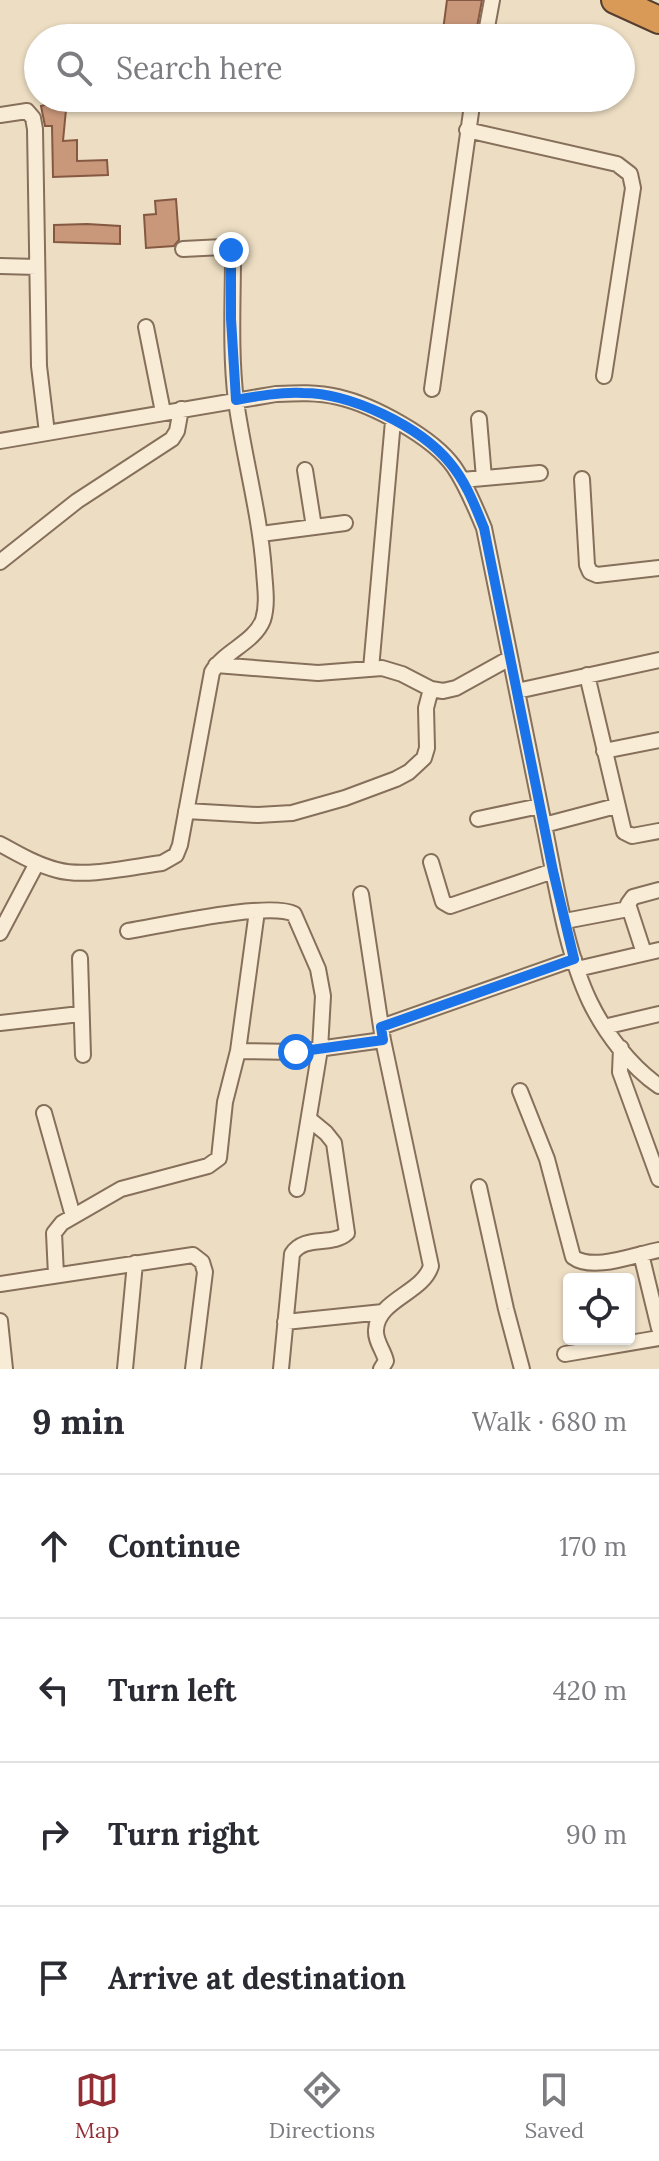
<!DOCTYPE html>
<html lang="en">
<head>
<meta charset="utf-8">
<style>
	:root { --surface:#fff; --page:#f7f7f7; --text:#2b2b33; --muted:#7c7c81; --line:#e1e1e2; --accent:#932d33 }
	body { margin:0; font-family:Lora,serif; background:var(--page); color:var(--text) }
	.controls { position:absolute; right:24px; bottom:24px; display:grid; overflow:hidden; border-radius:8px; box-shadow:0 2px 6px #0004 }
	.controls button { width:72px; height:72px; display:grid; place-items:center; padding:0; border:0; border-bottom:2px solid var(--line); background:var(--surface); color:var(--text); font:40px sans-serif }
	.stop { position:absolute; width:24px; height:24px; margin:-18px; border:6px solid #1a73e8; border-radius:50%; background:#fff }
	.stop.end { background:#1a73e8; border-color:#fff; box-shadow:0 2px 8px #0008 }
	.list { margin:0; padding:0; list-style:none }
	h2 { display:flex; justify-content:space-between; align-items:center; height:104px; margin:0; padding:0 32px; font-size:34px }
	h2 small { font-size:26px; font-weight:400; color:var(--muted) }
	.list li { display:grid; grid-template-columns:52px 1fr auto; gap:24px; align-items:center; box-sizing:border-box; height:144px; padding:0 32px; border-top:2px solid var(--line) }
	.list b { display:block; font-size:30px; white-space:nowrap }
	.list em { font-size:26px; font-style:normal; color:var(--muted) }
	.icon { flex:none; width:44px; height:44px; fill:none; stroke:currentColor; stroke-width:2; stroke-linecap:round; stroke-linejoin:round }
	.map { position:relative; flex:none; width:659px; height:1369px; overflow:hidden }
	.search { position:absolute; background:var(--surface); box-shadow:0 2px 6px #0004; left:24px; right:24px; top:24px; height:88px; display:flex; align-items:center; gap:20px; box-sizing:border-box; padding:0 28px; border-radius:44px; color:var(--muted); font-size:30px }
	.sheet { height:680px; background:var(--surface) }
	nav { display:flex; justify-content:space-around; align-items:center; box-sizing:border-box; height:112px; border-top:2px solid var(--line); background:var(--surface); font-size:22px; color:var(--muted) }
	nav a { display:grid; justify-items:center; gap:4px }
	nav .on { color:var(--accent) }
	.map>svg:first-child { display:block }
	.building { fill:#c9977a; stroke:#855841; stroke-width:2 }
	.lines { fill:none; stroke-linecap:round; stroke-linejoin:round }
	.street-casing { stroke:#866f5b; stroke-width:18 }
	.highway-casing { stroke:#543e2f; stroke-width:30 }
	.street { stroke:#f8ecd6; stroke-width:14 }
	.highway { stroke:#d99957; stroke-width:26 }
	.route { stroke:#1a73e8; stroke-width:10 }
</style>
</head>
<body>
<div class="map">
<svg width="659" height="1369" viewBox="0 0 659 1369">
	<rect width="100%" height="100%" fill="#eddec3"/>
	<path class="building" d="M447,0H482L475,38H442Z
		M67,99L63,141L77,140V161L107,160L108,175L53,177L52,126H45L41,106Z
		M176,199L179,240L174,246L146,248L144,215L156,214L155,201Z
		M87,224L120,226V244L54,242V225Z"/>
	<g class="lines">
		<g class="street-casing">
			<path id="street" d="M485,38L492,0
				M0,115L27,111L33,118L35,129L39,366L47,433
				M467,130L617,164L630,174L633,188L604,376
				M0,266L37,267
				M146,327L163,412
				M432,389L473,98
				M479,419L484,478
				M0,441L276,394C297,393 317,392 338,397C373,405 433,437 454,467C467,486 475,507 484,528C503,626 523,723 543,820C555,877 565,950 590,1002C605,1033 631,1067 659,1086
				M305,470L314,527
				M582,479L587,565L590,572L597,575L659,568
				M462,480L540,473
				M261,534L345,523
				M0,562L77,501L172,439L177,431L181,409
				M216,665L318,673L382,668L402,674L431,689L443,691L456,688L510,658
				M371,669L393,421
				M587,675L624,832L632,836L659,831
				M517,691L659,660
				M604,751L659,740
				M186,811L258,815L292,813L345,798L396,779L409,772L424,758L427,748L426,708L431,689
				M478,819L540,806
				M544,825L616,806
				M0,844C18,854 37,865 57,870C86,878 131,867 162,863L176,855L180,845L212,672C224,651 254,643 263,620C268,604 265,587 264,571C260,514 244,458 236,401C230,352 233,303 233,254L228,248L223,247L183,249
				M431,862L443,902L450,906L553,871
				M361,894L383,1040L431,1266C423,1293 377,1300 376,1330C375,1341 384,1351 386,1361L381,1369
				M565,921L628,909
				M128,931C160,926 269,901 294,914L318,969L323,996L320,1049L297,1189
				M0,933L37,863
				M644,953L628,904L633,897L659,890
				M80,958L83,1055
				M577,969L659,950
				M0,1023L80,1014
				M381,1027L574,959
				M604,1027L659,1014
				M621,1048L620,1072L659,1179
				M238,1051L296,1052L383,1040
				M520,1091L547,1159L573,1257C593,1272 636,1254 659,1250
				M44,1113L73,1216
				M479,1187L506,1309L522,1369
				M641,1254L659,1328
				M56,1275L54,1233L62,1223L121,1189L208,1166L219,1158L225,1102L238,1051L257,911
				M0,1284L193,1255L202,1262L205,1272L193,1369
				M0,1321L5,1369
				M285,1322L383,1312
				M565,1354L659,1338
				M125,1369L135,1263
				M281,1369L292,1254C305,1234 332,1247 347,1233L334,1143L326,1133L309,1119"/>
		</g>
		<g class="highway-casing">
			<path id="highway" d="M615,0L659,20"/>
		</g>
		<use href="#street" class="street"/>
		<use href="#highway" class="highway"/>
	</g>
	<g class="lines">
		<path class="route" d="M231,250V319L236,400C258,396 280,392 303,393C350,393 420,426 450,463C466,482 475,506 484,528L553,871L574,959L381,1027L383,1040L296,1052"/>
	</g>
</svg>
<div class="controls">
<button><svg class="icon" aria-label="locate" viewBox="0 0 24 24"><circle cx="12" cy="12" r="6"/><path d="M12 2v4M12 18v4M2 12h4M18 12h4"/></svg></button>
</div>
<div class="stop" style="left:296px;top:1052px"></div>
<div class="stop end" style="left:231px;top:250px"></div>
<div class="search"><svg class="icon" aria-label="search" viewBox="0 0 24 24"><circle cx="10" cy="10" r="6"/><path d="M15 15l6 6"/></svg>Search here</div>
</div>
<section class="sheet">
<h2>9 min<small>Walk · 680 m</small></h2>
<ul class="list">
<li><svg class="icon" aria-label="ahead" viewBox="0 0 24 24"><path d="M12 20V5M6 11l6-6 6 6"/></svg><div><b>Continue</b></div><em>170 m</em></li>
<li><svg class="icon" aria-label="left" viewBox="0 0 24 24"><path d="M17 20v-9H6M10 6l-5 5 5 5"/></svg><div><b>Turn left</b></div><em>420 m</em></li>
<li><svg class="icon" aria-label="right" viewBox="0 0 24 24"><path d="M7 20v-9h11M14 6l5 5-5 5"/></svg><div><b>Turn right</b></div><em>90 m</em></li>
<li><svg class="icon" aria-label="arrive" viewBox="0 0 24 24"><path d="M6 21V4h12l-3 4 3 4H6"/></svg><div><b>Arrive at destination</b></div></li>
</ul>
</section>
<nav>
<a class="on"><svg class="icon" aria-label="map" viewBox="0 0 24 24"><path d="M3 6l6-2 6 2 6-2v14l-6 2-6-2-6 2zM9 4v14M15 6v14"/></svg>Map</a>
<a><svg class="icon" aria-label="directions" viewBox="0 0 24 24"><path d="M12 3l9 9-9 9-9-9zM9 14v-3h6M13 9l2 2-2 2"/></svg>Directions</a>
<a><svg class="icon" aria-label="saved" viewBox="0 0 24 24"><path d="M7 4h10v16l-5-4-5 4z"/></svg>Saved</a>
</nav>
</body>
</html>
